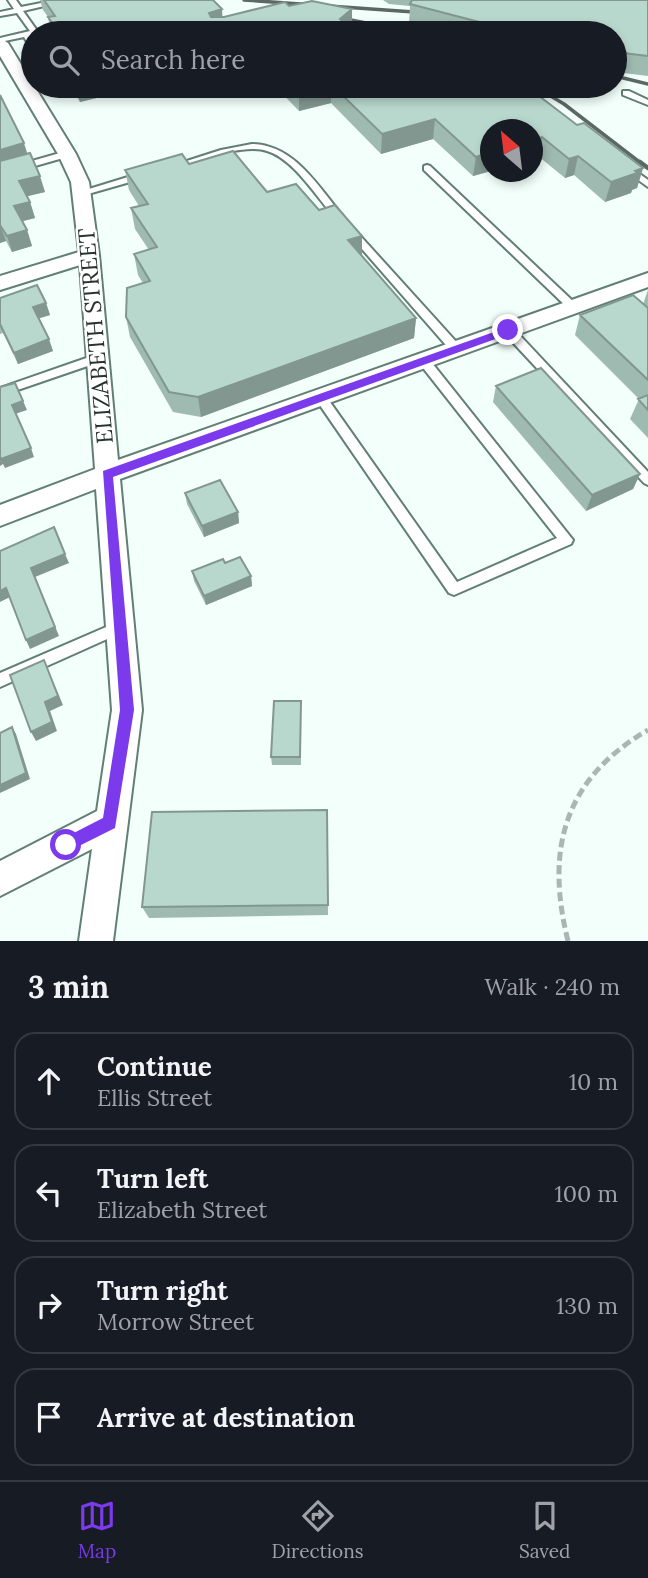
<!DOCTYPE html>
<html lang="en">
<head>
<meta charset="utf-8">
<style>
	:root { --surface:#171b24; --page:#20242c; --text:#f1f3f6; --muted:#9ea1a6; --line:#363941; --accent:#7c3aed }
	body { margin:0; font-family:Lora,serif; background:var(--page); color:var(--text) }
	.compass { position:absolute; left:480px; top:119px; width:63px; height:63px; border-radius:50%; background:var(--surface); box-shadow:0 4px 10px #0003; rotate:332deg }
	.stop { position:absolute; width:21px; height:21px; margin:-16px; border:5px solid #7c3aed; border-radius:50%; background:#fff }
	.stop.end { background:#7c3aed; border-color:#fff; box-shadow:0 2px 7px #0008 }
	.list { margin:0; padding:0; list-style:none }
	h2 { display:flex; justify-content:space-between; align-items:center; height:91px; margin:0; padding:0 28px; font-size:30px }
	h2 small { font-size:23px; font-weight:400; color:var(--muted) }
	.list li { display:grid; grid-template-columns:46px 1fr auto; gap:21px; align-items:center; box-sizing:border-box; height:98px; margin:0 14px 14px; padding:0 14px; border:2px solid var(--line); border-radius:21px }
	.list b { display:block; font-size:26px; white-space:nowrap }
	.list p { margin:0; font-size:23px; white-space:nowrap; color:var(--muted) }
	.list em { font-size:23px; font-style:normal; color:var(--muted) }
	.icon { flex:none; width:38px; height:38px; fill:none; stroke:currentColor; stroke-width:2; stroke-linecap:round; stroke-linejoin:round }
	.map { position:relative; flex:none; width:648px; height:941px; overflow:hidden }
	.search { position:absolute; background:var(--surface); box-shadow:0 4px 10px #0003; left:21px; right:21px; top:21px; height:77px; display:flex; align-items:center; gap:18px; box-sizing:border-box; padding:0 24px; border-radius:38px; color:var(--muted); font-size:26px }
	.sheet { height:539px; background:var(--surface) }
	nav { display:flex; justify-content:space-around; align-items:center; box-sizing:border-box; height:98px; border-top:2px solid var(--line); background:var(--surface); font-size:19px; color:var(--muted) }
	nav a { display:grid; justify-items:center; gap:4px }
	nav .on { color:var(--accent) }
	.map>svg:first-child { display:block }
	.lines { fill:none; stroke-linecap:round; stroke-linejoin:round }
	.service-casing { stroke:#627f74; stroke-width:4 }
	.minor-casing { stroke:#627f74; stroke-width:4 }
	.path { stroke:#aab6b2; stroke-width:5; stroke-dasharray:9 4.5; stroke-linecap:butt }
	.service { fill:#fff; fill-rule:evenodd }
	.minor { fill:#fff; fill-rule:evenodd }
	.rail-far1 { stroke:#5c6864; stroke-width:3.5 }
	.rail { stroke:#5c6864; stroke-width:4.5 }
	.wall { fill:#9fbab0 }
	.shaded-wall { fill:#829790 }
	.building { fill:#b9d8cd; stroke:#829790; stroke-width:2 }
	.route { fill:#7c3aed }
	.labels { text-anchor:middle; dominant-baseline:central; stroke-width:5; stroke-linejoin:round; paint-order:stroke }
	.street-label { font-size:23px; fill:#27332f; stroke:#fff }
</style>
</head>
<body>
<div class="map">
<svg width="648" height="941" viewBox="0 0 648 941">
	<rect width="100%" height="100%" fill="#f2fffa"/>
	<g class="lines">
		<g class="service-casing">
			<path id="service" d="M8,0H16L21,7L56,0H70L23,11L38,32L30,35L33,39V47H30L24,37L0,42V38L30,31L17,13L0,16V12L14,9Z
				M623,91H629L648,100V105L623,95Z
				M252,144C294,145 317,185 342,215V219H336C318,199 293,158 267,151C240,143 199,162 172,170L168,167L221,150Z
				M67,151L71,154L70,156L0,176V170Z
				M427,165L430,166L577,305L578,307L577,309H569L424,170V166Z
				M629,166L648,180V187L626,171V167Z
				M141,173L144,174V178L81,196L76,193Z
				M351,228L354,229L460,346L461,349L460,352H452L348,233V229Z
				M508,326L512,327L648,472V485L644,483L504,333L503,330L504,327Z
				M98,354L104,358L102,361L0,396V388Z
				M424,357L428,358L573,540L571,544L454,595L449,593L315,398L321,394L325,395L457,582L557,538L420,364L418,361Z
				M120,621L125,623L127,627L125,631L0,687V673Z"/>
		</g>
		<g class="minor-casing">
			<path id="minor" d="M0,38L8,43L76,154L89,182L99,255L118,460L648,273V287L120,479L142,710L113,941H79L92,849L0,896V861L97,811L112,710L96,489L0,526V505L95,469L80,265L0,290V276L79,252L71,182L58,154L0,56Z"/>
		</g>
		<path class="path" d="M568,941C545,849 564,779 648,730"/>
		<use href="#service" class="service"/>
		<use href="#minor" class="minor"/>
		<path class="rail-far1" d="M244,0L428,13
			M331,16L416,33
			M615,76L648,84
			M534,86L564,104L642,164"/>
		<path class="rail" d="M640,162L648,168"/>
	</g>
	<path class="wall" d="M40,0H213L222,9V17L289,6L352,9L351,28L356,33H51L48,17L43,10Z
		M383,0H648V76L615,72V33H448L409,23L410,6L389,4Z
		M54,86H146L80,102L72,89L58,92Z
		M275,86H526L577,125L643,168L637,188L632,190L631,193L605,202L574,175L565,178L538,156L533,158V130H491V171L473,176L433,139L381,154L331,103L299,111Z
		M0,95L45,192L27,196L30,202L35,218L23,221L27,230L32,246L12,252L6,241L0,243Z
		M189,164L319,210L362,236V255L416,318L414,338L201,417L173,412L130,337L126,317L143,283L138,275L134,254L149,250L135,229L131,208L139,206L129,190L125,170Z
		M648,290V438L630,419L639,399L575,335L580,315L643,304Z
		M0,298L46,303L50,315L39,318L53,351L18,364L3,333L0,334Z
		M496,386L640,474L633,489L586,511L493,402Z
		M185,493L238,512L239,523L204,537L187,504Z
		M225,563L251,576L252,586L206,605L194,581L192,571Z
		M301,701V765H272L271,757Z
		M327,810L328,915L149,918L142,907Z"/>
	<path class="shaded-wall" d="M222,9L223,27L211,32L209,13Z
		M352,9V28L345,33L340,19Z
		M56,86H71L72,89L58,92Z
		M76,86H146L80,102Z
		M323,86H331V103L299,111V92Z
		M435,119L433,139L381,154L382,134Z
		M542,137L538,156L533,158V140Z
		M24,143L29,159L0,167V150Z
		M491,152V171L473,176L476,157Z
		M578,156L574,175L565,178L569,159Z
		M643,168L637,188L632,190L631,193L605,202L611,182Z
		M40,176L45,192L24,197L19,181Z
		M30,202L35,218L19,222L14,206Z
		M0,225L6,241L0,243Z
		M27,230L32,246L12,252L7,236Z
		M362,236V256L348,240Z
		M46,303L50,315L37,319L33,307Z
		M416,318L414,338L201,417L198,397Z
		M49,339L53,351L18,364L14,353Z
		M23,401L27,410L15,414L12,405Z
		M31,448L34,457L5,468L3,464L0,466V457Z
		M640,474L633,489L586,511L592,495Z
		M238,512L239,523L204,537L202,526Z
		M65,554L69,563L35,577L59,636L30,649L26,640L31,568Z
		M251,576L252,586L206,605L204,596Z
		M6,588L10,597L0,602V591Z
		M44,660L63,705L50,711L57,731L36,741L31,732L45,702Z
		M12,727L16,734L30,779L0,793V785Z"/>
	<path class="building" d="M44,0H213L222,9L209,13L211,17H224L285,2L289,6L312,1L352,9L340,19L356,33H59L48,17L55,16Z
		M412,0H648V56L615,52V33L544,32L487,24L410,4Z
		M293,86H323L299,92Z
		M333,86H526L577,125L584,123L643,168L635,171L637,173L611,182L578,156L569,159L542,137L533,140V130H491V152L476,157L435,119L382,134Z
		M0,95L24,143L0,150Z
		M233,151L267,192L296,184L319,210L335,205L362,236L348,240L416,318L198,397L169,392L126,317L127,288L150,281L134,254L157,247L131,208L148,204L125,170L182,154L189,164Z
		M30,153L40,176L19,181L30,202L14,206L27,230L7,236L0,225V161Z
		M37,285L46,303L33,307L49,339L14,353L0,324V298Z
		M633,295L648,308V380L580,315Z
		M541,368L640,474L592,495L496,386Z
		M15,383L23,401L12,405L31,448L1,459L0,457V387Z
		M648,395V410L638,399Z
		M220,480L238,512L202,526L185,493Z
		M54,527L65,554L31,568L55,627L26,640L6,588L0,591V551Z
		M240,557L251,576L204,596L192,571L223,559L225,563Z
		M44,660L58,696L45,702L52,722L31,732L10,675Z
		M274,701H301L300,757H271Z
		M12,727L26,773L0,785V733Z
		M327,810L328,905L142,907L152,812Z"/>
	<path class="route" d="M508,327L512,328V333L113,477L134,710L115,828L71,850L66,853L60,850L58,845L60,840L103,818L120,710L103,471Z"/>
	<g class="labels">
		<g class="street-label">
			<text transform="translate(95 336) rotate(-95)">ELIZABETH STREET</text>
		</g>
	</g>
</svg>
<svg class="compass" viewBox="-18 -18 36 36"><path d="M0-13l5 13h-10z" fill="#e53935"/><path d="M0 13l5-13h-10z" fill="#9ea1a6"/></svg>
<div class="stop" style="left:66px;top:845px"></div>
<div class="stop end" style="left:508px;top:330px"></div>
<div class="search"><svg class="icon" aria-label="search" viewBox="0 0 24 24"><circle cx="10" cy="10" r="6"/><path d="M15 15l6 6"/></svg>Search here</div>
</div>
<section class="sheet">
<h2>3 min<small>Walk · 240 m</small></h2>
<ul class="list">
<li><svg class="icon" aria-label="ahead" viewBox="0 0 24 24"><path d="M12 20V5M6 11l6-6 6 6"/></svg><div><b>Continue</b><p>Ellis Street</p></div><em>10 m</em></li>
<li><svg class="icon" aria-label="left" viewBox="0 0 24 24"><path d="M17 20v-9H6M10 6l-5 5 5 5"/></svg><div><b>Turn left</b><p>Elizabeth Street</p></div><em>100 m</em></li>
<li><svg class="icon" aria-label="right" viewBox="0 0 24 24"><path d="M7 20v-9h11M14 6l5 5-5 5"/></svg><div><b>Turn right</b><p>Morrow Street</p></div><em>130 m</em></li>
<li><svg class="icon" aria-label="arrive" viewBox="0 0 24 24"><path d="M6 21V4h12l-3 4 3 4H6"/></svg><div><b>Arrive at destination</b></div></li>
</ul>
</section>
<nav>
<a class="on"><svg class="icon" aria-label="map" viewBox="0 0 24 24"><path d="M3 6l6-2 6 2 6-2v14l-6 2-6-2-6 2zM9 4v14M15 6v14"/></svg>Map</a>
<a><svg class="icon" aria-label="directions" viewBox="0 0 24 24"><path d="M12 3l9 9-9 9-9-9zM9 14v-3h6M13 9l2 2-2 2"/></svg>Directions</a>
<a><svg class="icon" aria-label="saved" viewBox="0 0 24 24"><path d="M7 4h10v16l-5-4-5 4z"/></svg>Saved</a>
</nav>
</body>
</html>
